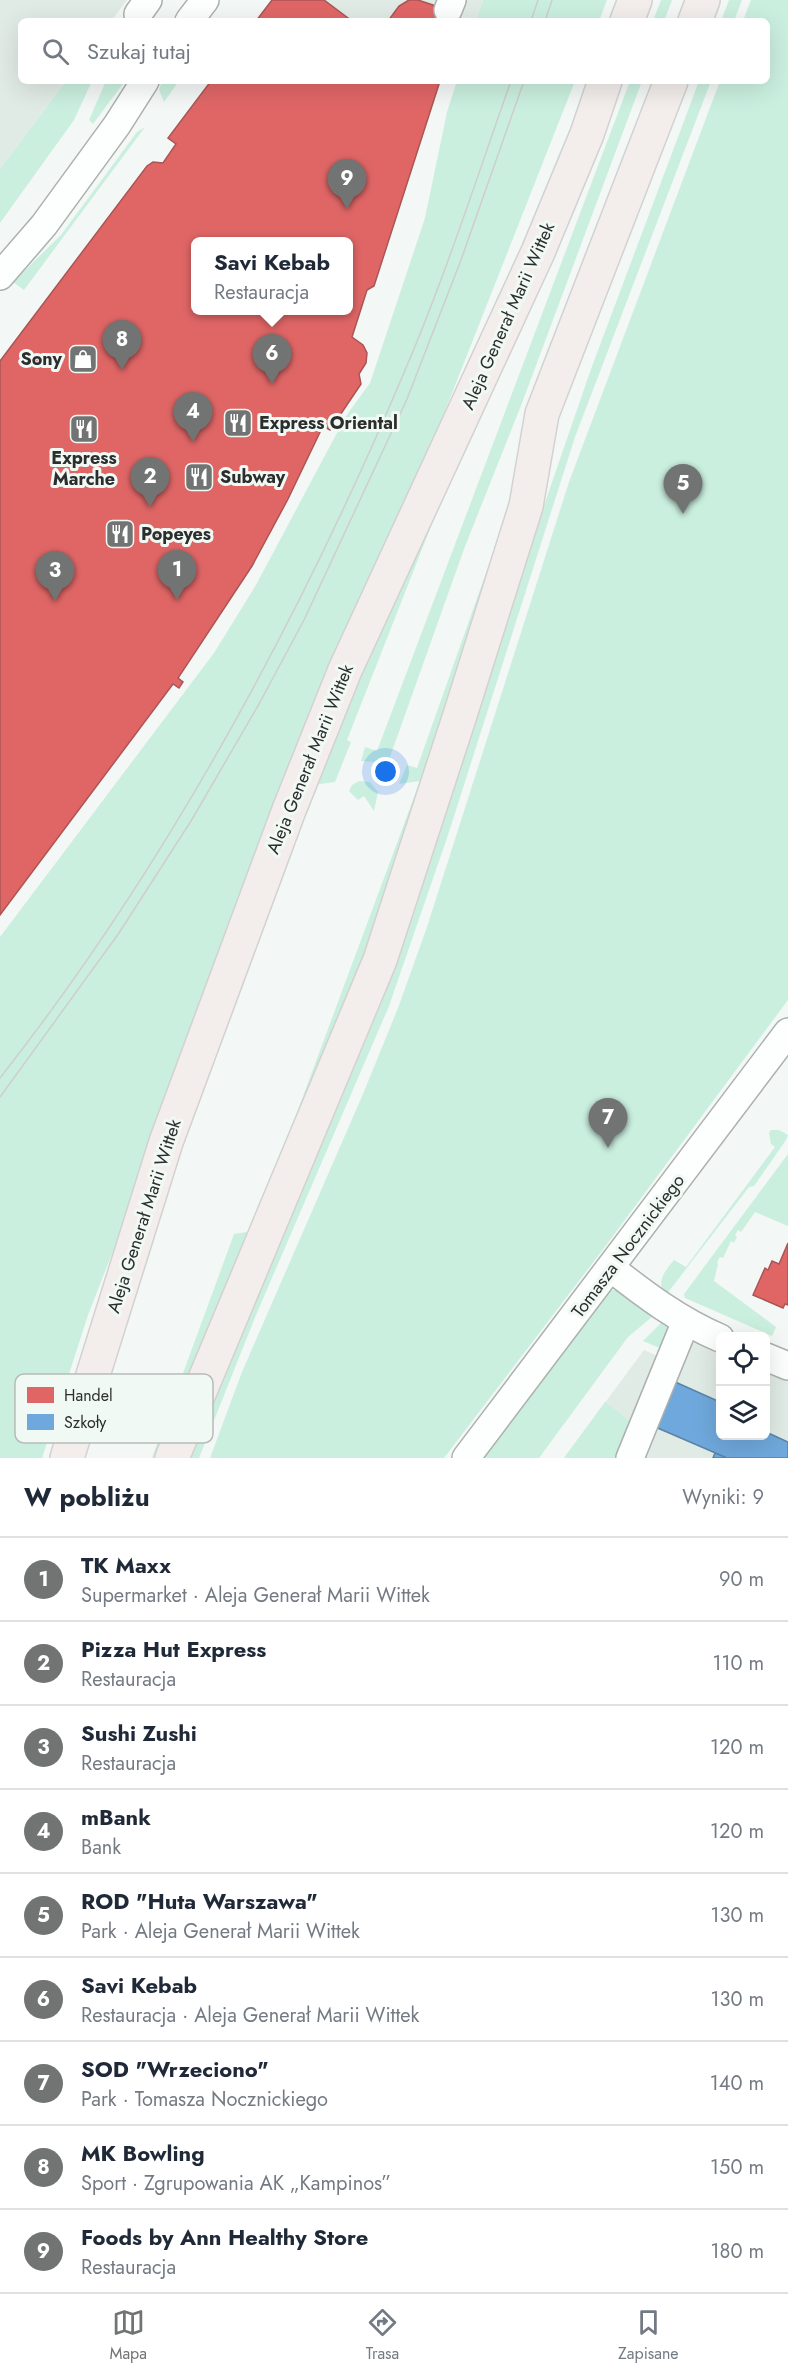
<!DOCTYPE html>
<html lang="pl">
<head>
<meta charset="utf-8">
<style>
	:root { --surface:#fff; --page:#f2f2f3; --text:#1f2937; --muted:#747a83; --line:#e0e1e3; --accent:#727473 }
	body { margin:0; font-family:Jost,sans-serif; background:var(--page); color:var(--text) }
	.controls { position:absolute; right:18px; bottom:18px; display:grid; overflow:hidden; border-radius:9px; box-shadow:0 6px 24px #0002 }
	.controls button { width:54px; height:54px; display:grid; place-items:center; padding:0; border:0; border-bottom:2px solid var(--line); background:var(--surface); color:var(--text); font:30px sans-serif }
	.you { position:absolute; left:386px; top:772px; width:21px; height:21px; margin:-15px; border:4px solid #fff; border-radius:50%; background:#1a73e8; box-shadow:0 0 0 9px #1a73e833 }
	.badge { display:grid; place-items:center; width:39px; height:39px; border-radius:50%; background:var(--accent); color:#fff; font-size:20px; font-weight:700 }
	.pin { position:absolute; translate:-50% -50px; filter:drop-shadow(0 2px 3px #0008) }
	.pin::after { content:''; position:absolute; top:32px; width:21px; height:18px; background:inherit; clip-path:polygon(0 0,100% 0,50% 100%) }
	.popup { position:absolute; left:191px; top:237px; width:162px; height:78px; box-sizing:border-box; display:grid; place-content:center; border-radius:9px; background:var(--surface); filter:drop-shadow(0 2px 4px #0005); font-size:20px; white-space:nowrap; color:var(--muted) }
	.popup b { font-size:22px; color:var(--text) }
	.popup::after { content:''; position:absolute; left:50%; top:100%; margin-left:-12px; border:12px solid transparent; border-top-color:var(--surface) }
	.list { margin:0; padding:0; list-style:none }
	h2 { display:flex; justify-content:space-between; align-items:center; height:78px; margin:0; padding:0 24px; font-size:26px }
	h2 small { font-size:20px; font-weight:400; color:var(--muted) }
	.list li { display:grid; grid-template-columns:39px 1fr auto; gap:18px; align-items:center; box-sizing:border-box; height:84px; padding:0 24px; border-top:2px solid var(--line) }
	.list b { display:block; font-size:22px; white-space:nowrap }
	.list p { margin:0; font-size:20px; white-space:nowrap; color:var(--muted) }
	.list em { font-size:20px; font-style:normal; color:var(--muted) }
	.icon { flex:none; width:33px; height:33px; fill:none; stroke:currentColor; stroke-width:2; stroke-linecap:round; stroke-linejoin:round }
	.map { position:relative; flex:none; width:788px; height:1458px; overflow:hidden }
	.search { position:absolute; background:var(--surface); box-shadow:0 6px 24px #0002; left:18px; right:18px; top:18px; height:66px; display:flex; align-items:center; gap:15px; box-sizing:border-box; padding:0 21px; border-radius:9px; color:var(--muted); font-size:22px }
	.sheet { height:834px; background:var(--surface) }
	nav { display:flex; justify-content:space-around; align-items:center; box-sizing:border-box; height:84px; border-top:2px solid var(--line); background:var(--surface); font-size:16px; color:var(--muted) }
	nav a { display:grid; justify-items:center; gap:3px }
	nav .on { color:var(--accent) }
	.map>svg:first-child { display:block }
	.built { fill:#e1ebe6 }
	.green { fill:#caefdf }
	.shops { fill:#e06666; stroke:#a55; stroke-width:1.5; fill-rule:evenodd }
	.schools { fill:#6fa8dc; stroke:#5b83a8; stroke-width:1.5 }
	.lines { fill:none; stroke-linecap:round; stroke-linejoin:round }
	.minor-casing { stroke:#acb0ae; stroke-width:30 }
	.major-casing { stroke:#d1d2d1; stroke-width:36 }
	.minor { stroke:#fdfefe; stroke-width:27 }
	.major { stroke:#f3eeec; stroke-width:33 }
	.tram { stroke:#cecece; stroke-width:1.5 }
	.labels { text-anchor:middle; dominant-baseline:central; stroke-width:6; stroke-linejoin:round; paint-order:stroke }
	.street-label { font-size:18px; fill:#2c2e2d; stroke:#f1f9f5 }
	.poi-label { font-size:18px; font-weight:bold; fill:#2c2e2d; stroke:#f1f9f5; text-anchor:start }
	.key { fill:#f1f9f5; stroke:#b6bcb9; stroke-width:1.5 }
	.key-label { font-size:16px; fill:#2c2e2d }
</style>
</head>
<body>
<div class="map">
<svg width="788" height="1458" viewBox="0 0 788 1458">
	<rect width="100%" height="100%" fill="#f3f7f5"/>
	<path class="built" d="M0,0H127L111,21H21V81H66L0,169Z
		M272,0H483L476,21H256Z
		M696,1338L720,1349V1436H766V1369L788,1378V1458H564L644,1350L680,1366Z"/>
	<path class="green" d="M483,0H607L599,21H476Z
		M661,0H672L664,21H653Z
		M729,0H742L734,21H721Z
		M751,0H788V1000L604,1248L444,1458H210L242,1372L363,1094L398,1008L427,927L569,482L720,81H767V21H743Z
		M66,81H92L74,120L0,223V169Z
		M106,81H125L93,124L89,120Z
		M162,81H179L164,102L159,90Z
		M457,81H575L428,454L337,651L124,1223L88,1315L42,1458H0V937L214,653L256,585L346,416L370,383L425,218L447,112Z
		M630,81H642L522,403L464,549L390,757L393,760L389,770L373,762L361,761L365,747L377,751Z
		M699,81H711L575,437L448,835L389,1006L256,1315L199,1458H189L381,1004L416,907L528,552L591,369Z
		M145,127L24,290L13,282L61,235L137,132Z
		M439,506L347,740L351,742L335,782L313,785L383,613Z
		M491,569L365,959L160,1458H152L234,1234L253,1231L420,781L399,784L407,765L417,768L487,570Z
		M359,781L370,782L378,792L374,811L364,796L358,800L349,791L352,785Z
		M771,1130H779L788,1135L786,1140L754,1186L749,1187L666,1295C655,1282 665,1271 674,1260L686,1267L775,1147L771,1144L769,1133Z
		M788,1154V1226L755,1212L741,1232L738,1230L735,1235L737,1237L734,1243L731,1241L723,1258L720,1257L717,1262L718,1264L714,1281L776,1327L772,1336L685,1298L684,1294Z
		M613,1290H622L653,1316L628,1337L539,1458H481L607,1292Z
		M666,1322L670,1328L667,1351L643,1341L661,1323Z
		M605,1402L635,1425L621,1458H564Z"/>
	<path class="shops" d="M272,0H324L352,21H256Z
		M409,0H418L448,10L457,21H388L399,6Z
		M211,81H440L374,286L367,290L352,337L363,345L367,353L366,363L359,374L361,384L330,430L323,426L288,499L252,566L178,678L183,682L179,688L173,684L0,915V361L147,166L153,162L163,163L176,144L168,138ZM196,242H348V310H196Z
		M788,1243V1305L785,1304L783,1308L753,1295L765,1268L768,1270L772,1261L779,1264Z"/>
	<path class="schools" d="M673,1381L720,1402V1436H766V1432L788,1442V1458H727L653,1426Z
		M715,1453L727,1458H713Z"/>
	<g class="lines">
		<g class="minor-casing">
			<path id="minor" d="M448,10L452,0
				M138,14L148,0
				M189,21L205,0
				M0,276L44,225L117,125L145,81
				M611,1268C645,1295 680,1321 720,1338
				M766,1357L788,1366
				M466,1458L788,1032
				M630,1458L686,1321"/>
		</g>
		<g class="major-casing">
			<path id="major" d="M627,21L635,0
				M695,21L703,0
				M67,1458L166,1142L289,810L345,670L538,252L587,134L605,81
				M172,1458L380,960L460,715L526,506L542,414L671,81"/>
		</g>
		<use href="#minor" class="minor"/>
		<use href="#major" class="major"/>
		<path class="tram" d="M531,21L538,0
			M545,21L552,0
			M0,1078C169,863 300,619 406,368C446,274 477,177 511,81
			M0,1097L119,933L191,821L259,704L304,620L407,399L461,260L524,81"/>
	</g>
	<defs>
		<g id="shop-square" transform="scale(1.5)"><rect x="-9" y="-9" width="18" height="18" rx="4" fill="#727473" stroke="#f1f9f5"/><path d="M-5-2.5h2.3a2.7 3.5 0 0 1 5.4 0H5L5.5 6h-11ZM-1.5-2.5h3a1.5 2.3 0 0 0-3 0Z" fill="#fff"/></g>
		<g id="restaurant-square" transform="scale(1.5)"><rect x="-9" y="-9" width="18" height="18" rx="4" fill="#727473" stroke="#f1f9f5"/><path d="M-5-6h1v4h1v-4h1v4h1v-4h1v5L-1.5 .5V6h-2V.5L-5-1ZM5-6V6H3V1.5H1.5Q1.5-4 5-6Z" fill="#fff"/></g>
	</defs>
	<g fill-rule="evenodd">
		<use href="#shop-square" x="83" y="359"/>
		<use href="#restaurant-square" x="238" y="423"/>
		<use href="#restaurant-square" x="84" y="429"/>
		<use href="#restaurant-square" x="199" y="477"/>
		<use href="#restaurant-square" x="120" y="534"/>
	</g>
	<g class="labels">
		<g class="street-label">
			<text transform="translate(508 316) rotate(-66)">Aleja Generał Marii Wittek</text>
			<text transform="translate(310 759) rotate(-68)">Aleja Generał Marii Wittek</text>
			<text transform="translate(144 1216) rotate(-72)">Aleja Generał Marii Wittek</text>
			<text transform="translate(628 1246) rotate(-53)">Tomasza Nocznickiego</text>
		</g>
		<g class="poi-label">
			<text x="62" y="359" text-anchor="end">Sony</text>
			<text x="259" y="423">Express Oriental</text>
			<text x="84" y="458" text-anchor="middle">Express<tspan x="84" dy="21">Marche</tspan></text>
			<text x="220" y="477">Subway</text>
			<text x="141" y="534">Popeyes</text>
		</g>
	</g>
	<rect x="15" y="1374" width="198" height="69" rx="9" class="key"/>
	<rect x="27" y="1387" width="27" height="16" fill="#e06666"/>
	<rect x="27" y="1414" width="27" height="16" fill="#6fa8dc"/>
	<g class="key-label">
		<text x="64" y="1401">Handel</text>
		<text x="64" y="1428">Szkoły</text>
	</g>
</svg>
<div class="controls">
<button><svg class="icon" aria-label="locate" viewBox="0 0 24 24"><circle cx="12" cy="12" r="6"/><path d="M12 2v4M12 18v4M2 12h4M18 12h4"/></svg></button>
<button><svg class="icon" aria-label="layers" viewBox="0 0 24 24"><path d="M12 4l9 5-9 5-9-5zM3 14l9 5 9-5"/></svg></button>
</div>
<div class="you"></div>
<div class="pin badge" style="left:177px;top:600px">1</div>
<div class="pin badge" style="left:150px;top:507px">2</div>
<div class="pin badge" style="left:55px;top:601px">3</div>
<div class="pin badge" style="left:193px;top:442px">4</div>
<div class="pin badge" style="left:683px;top:514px">5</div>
<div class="pin badge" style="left:272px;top:384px">6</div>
<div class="popup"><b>Savi Kebab</b>Restauracja</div>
<div class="pin badge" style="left:608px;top:1148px">7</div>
<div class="pin badge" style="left:122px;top:370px">8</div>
<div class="pin badge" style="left:347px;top:209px">9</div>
<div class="search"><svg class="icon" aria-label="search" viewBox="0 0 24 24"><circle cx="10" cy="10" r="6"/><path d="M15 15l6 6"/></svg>Szukaj tutaj</div>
</div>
<section class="sheet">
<h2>W pobliżu<small>Wyniki: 9</small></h2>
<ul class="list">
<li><span class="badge">1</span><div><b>TK Maxx</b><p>Supermarket · Aleja Generał Marii Wittek</p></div><em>90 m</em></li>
<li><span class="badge">2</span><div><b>Pizza Hut Express</b><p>Restauracja</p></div><em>110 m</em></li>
<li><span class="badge">3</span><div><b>Sushi Zushi</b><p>Restauracja</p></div><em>120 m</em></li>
<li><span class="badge">4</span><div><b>mBank</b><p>Bank</p></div><em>120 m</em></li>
<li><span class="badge">5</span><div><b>ROD &quot;Huta Warszawa&quot;</b><p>Park · Aleja Generał Marii Wittek</p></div><em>130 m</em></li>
<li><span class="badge">6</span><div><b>Savi Kebab</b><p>Restauracja · Aleja Generał Marii Wittek</p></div><em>130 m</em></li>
<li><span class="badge">7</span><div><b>SOD &quot;Wrzeciono&quot;</b><p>Park · Tomasza Nocznickiego</p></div><em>140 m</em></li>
<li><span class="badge">8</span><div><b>MK Bowling</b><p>Sport · Zgrupowania AK „Kampinos”</p></div><em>150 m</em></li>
<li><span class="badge">9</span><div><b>Foods by Ann Healthy Store</b><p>Restauracja</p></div><em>180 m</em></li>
</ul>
</section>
<nav>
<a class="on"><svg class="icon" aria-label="map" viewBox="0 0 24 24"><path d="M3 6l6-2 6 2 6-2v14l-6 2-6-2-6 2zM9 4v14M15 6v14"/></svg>Mapa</a>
<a><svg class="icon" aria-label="directions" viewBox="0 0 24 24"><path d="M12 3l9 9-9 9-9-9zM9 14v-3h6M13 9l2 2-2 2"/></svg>Trasa</a>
<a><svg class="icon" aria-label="saved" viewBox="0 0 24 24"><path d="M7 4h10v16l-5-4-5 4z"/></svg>Zapisane</a>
</nav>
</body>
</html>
